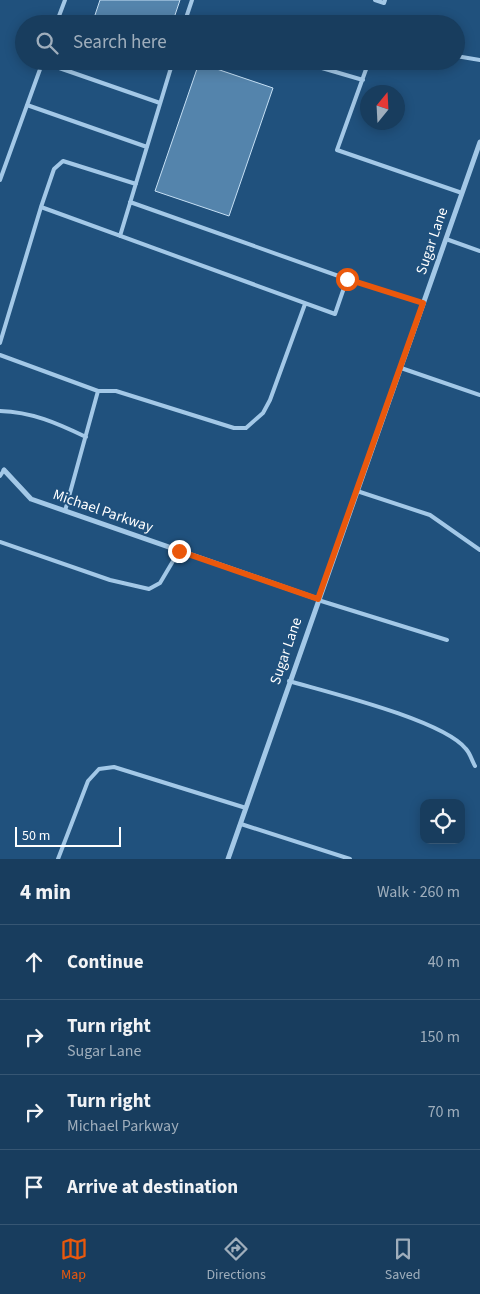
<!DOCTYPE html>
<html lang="en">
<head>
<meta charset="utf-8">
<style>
	:root { --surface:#183d5e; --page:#214464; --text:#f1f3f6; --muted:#9faebc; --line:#365673; --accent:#ea580c }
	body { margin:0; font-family:"Source Sans 3",sans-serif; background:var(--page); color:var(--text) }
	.controls { position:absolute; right:15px; bottom:15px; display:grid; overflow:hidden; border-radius:10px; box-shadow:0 2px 12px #0003 }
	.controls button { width:45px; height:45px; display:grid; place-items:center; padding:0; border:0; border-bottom:1px solid var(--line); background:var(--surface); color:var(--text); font:25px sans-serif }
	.compass { position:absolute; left:360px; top:85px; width:45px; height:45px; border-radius:50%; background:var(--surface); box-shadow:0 2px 12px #0003; rotate:18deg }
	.scale { position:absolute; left:15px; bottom:12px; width:106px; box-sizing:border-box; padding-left:5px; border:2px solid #fff; border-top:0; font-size:14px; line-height:18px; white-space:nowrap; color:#fff; -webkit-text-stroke:4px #20517d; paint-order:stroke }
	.stop { position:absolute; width:15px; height:15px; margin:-11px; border:4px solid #ea580c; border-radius:50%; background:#fff }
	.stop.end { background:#ea580c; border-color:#fff; box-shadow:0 1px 5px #0008 }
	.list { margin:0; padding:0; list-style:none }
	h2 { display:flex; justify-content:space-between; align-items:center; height:65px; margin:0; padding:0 20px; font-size:21px }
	h2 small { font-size:16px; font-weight:400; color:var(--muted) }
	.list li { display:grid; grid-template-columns:32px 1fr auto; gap:15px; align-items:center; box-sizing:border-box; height:75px; padding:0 20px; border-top:1px solid var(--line) }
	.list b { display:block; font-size:19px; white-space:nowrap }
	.list p { margin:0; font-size:16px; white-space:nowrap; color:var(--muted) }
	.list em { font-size:16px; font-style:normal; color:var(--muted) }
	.icon { flex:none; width:28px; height:28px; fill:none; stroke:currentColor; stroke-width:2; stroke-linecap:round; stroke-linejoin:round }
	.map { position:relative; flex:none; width:480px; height:859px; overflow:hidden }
	.search { position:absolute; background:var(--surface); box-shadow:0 2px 12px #0003; left:15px; right:15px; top:15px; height:55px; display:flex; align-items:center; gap:12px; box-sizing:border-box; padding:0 18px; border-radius:28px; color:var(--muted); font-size:19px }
	.sheet { height:365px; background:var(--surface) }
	nav { display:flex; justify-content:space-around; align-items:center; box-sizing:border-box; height:70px; border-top:1px solid var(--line); background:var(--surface); font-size:14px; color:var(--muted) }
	nav a { display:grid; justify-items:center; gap:2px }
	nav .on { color:var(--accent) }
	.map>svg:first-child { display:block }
	.building { fill:#5484ac; stroke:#c6e0f5 }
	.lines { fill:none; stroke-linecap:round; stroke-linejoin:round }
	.service { stroke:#a3c8e7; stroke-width:4 }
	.minor { stroke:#a3c8e7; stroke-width:5 }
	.route { stroke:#ea580c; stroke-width:6 }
	.labels { text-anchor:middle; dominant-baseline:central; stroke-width:4; stroke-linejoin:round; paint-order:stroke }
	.street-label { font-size:15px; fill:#fff; stroke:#20517d }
</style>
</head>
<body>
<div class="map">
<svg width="480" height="859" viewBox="0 0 480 859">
	<rect width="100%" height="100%" fill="#20517d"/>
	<path class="building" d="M100,0H180L172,24H92Z
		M199,63L273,88L229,216L155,191Z"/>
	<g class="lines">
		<path class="service" d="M375,0L384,3L385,0
			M56,24L65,0
			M184,24L192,0
			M456,56L480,60
			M146,61L171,69
			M298,61L363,80
			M369,61L337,150L462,193
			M42,62L160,103
			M27,105L147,147
			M0,180L43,61
			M130,202L347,279
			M41,207L54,169L63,161L136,184
			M120,236L173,61
			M446,239L480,251
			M0,343L41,207L335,314L347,279L423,303
			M0,355L98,391L65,511
			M401,368L480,395
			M98,391H116L234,428H246L263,413L270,400L305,304
			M0,411C32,412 57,423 86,437
			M0,476L4,470
			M357,491L430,515L480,550
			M0,542L110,580L149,589L160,583L179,551
			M318,600L447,640
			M289,681C327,692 443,720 466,749C470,753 472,761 475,766
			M241,824L350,859
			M58,859L88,781L99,769L114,767L246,808"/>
		<path class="minor" d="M4,470L31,499L318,599
			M228,859L480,142"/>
	</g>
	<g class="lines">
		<path class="route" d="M179,551L318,599L423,303L347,279"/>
	</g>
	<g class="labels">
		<g class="street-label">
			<text transform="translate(432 241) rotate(-71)">Sugar Lane</text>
			<text transform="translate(103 511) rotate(19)">Michael Parkway</text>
			<text transform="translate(286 651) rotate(-71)">Sugar Lane</text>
		</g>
	</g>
</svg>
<div class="controls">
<button><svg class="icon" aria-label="locate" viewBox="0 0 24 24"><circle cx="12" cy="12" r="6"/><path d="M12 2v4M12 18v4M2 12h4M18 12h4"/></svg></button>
</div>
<svg class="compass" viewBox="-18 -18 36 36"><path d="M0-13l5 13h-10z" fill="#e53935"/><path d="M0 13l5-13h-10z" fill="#9faebc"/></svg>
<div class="scale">50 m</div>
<div class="stop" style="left:347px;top:279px"></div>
<div class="stop end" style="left:179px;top:551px"></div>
<div class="search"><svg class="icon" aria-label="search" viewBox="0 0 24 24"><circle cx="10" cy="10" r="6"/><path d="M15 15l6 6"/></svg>Search here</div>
</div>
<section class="sheet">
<h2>4 min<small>Walk · 260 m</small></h2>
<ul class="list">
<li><svg class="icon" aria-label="ahead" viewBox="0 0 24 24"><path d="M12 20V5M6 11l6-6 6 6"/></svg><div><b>Continue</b></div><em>40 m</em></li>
<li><svg class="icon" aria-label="right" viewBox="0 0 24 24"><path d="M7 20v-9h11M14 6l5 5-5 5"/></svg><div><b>Turn right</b><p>Sugar Lane</p></div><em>150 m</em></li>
<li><svg class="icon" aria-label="right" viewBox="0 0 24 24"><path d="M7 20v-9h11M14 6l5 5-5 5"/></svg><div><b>Turn right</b><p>Michael Parkway</p></div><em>70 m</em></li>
<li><svg class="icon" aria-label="arrive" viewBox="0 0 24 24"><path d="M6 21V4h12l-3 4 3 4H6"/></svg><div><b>Arrive at destination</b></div></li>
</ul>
</section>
<nav>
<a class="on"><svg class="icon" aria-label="map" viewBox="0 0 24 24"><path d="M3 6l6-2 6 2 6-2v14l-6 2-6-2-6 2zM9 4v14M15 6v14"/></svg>Map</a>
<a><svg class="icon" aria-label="directions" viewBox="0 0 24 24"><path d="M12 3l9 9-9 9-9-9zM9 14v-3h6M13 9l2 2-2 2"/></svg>Directions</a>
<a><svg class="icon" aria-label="saved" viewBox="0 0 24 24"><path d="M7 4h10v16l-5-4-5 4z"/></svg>Saved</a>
</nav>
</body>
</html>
